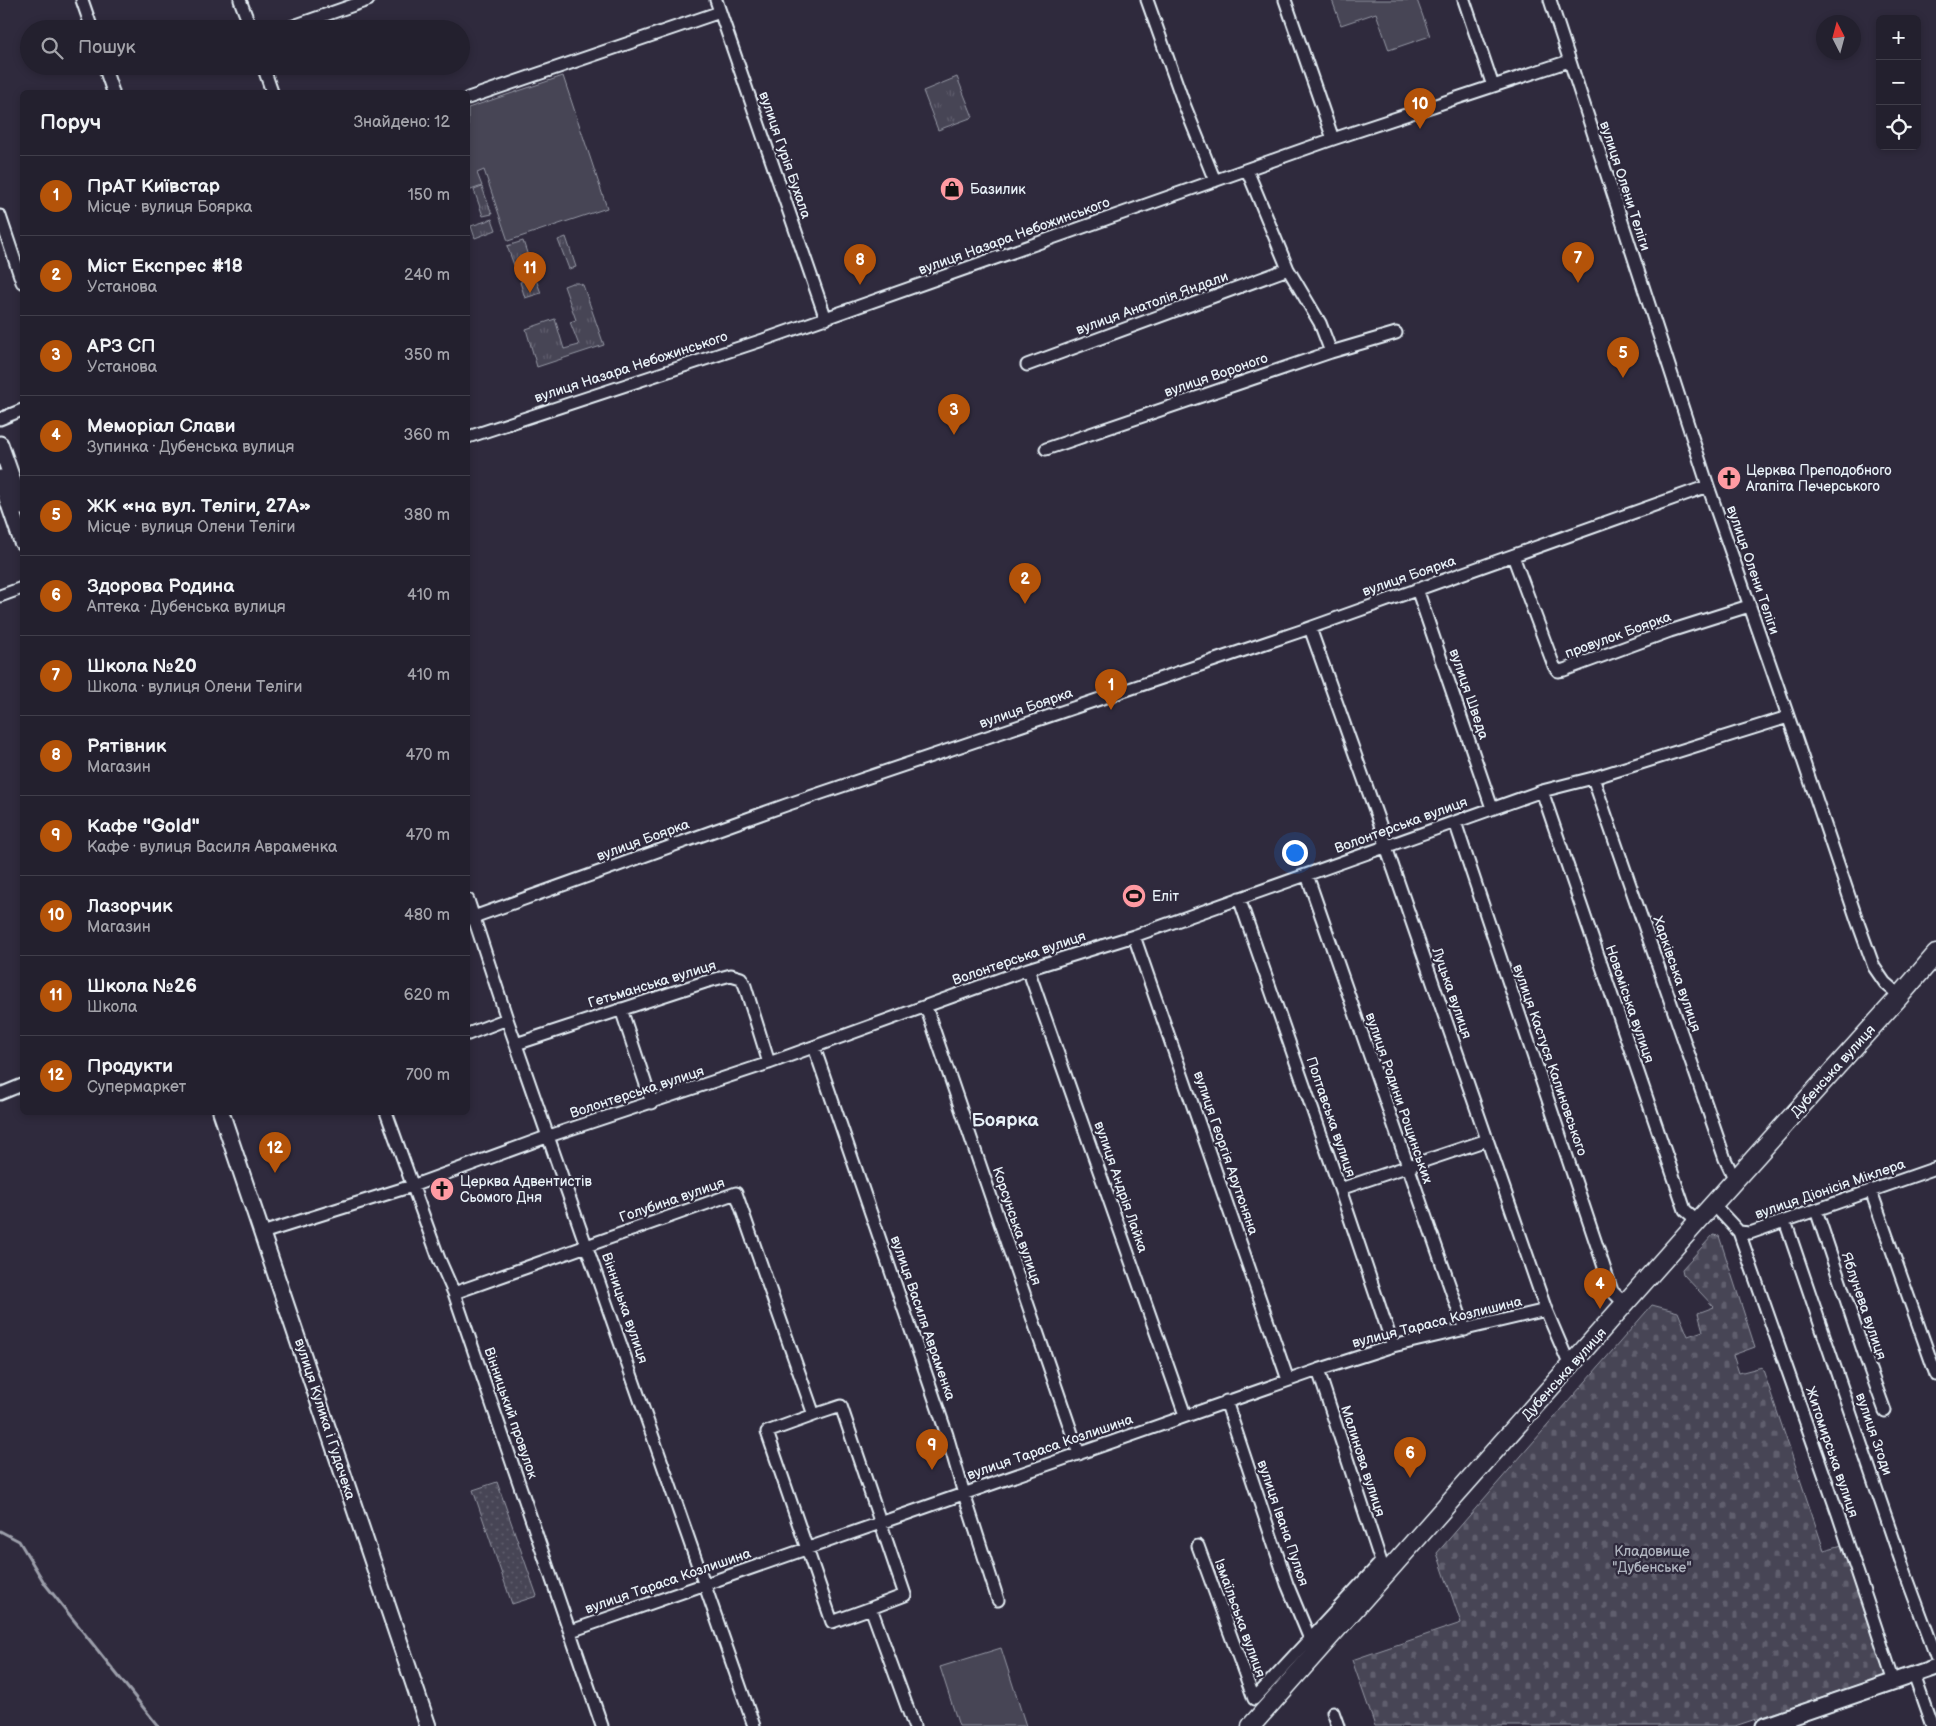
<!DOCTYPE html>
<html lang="uk">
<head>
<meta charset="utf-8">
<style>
	:root { --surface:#23202e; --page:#2f2d3a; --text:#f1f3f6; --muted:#a3a3aa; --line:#403e4a; --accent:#b45309 }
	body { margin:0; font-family:"Balsamiq Sans",sans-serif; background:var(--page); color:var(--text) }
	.controls { position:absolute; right:15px; top:15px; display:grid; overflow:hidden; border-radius:8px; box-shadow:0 2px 8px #0003 }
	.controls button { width:45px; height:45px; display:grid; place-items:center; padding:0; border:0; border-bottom:1px solid var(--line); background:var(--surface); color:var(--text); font:25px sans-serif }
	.compass { position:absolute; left:1816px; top:15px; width:45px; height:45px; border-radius:50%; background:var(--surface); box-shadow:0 2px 8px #0003; rotate:354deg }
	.you { position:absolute; left:1294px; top:852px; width:18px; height:18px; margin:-12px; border:4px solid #fff; border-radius:50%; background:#1a73e8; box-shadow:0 0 0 8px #1a73e833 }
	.badge { display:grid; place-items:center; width:32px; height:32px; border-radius:50%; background:var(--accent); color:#fff; font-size:16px; font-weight:700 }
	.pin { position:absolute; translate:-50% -41px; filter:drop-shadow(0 1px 2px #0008) }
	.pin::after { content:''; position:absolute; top:26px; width:18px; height:15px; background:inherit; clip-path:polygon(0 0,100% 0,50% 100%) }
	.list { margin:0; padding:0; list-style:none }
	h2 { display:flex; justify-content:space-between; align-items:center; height:65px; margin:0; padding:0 20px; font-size:21px }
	h2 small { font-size:16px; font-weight:400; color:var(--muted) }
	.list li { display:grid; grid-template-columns:32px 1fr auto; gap:15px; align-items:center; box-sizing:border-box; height:80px; padding:0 20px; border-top:1px solid var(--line) }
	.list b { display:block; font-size:19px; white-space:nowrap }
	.list p { margin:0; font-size:16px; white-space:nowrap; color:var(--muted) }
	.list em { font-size:16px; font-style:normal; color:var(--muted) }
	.icon { flex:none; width:28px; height:28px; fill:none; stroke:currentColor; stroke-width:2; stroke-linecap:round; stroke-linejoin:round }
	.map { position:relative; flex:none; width:1936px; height:1726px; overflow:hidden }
	.search { position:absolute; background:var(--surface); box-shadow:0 2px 8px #0003; left:20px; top:20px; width:450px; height:55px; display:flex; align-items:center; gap:12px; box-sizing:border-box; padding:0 18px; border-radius:28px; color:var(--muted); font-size:19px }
	.panel { position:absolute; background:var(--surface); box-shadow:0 2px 8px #0003; left:20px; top:90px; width:450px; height:1025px; border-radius:8px }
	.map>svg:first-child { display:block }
	.grass { fill:url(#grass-tufts); stroke:#979aa6 }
	.cemetery { fill:url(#cemetery-stones); stroke:#979aa6 }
	.park { fill:url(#park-dots); stroke:#979aa6 }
	.garden { fill:#464455; stroke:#979aa6 }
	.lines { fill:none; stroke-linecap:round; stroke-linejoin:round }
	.stream { stroke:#9c9fab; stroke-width:3 }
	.street-casing { stroke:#e8f1f8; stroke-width:15 }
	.secondary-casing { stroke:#e8f1f8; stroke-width:19 }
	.primary-casing { stroke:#e8f1f8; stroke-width:21 }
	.street { stroke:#2f2a3d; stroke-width:11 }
	.secondary { stroke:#2f2a3d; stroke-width:15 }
	.primary { stroke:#2f2a3d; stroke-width:18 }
	.labels { text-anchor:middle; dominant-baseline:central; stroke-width:4.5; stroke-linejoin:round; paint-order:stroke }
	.street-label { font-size:14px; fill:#e8f1f8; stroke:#2f2a3d }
	.poi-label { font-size:14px; fill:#e8f1f8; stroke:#2f2a3d; text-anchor:start }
	.park-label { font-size:14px; fill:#afb4bf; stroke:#2f2a3d }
	.district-label { font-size:19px; font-weight:bold; fill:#e8f1f8; stroke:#2f2a3d }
</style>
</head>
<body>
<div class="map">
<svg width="1936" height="1726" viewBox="0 0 1936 1726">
	<defs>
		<pattern id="grass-tufts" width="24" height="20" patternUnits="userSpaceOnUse" patternTransform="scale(1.25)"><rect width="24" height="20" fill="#464455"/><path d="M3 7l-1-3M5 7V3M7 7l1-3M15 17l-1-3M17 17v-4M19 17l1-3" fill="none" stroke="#615f6e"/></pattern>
		<pattern id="cemetery-stones" width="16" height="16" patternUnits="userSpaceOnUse" patternTransform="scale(1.25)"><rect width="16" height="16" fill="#464455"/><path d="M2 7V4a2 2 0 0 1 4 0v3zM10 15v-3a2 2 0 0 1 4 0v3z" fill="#615f6e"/></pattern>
		<pattern id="park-dots" width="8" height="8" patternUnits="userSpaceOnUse" patternTransform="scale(1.25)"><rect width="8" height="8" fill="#464455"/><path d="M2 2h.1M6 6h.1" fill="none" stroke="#615f6e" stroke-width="1.8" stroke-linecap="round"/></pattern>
	</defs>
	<rect width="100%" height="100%" fill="#2f2a3d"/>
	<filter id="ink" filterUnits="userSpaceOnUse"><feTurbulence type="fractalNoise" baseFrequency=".02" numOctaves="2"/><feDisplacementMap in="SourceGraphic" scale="10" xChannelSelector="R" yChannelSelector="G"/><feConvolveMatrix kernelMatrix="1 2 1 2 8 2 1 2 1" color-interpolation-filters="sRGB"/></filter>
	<g filter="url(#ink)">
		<path class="grass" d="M957,77L973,117L938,130L923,91Z
			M482,187L492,214L483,216L474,190Z
			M492,219L496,230L475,238L471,226Z
			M566,237L576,267L569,269L558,240Z
			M523,241L529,259L514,265L507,246Z
			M535,277L541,293L525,298L520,282Z
			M572,283H578L583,285L604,345L537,367L526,329L555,319L564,349L579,345L570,322L576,320L564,286Z"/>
		<path class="cemetery" d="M1713,1235L1719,1236L1755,1347L1733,1355L1739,1373L1762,1367L1824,1550L1846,1544L1887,1675L1735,1726H1375L1352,1660L1461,1623L1437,1553L1652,1305L1678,1312L1688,1336L1703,1331L1698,1313L1714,1307L1683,1274L1682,1269Z"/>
		<path class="park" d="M497,1482L537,1596L512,1604L473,1490Z"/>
		<path class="garden" d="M1332,0H1417L1430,36L1389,50L1376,13L1341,25Z
			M563,76L607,208L508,241L484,170L477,173L482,186L468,191V108Z
			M1001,1648L1026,1726H959L940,1667Z"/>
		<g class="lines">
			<path class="stream" d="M0,1531L19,1541L45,1584L158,1726"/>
			<g class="street-casing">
				<path id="street" d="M82,0L92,29
					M240,0L251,29
					M716,0L826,319
					M1147,0L1184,104L1215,181
					M1285,0L1333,139
					M1464,0L1493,86
					M1550,0L1708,486L1795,736L1857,920L1874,967L1885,983L1900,996
					M285,29L368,0
					M104,66L113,92
					M263,66L272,92
					M468,98L720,12
					M1247,170L1288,269L1320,323L1331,352
					M0,216L22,282
					M1027,365L1288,269
					M0,419L22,410
					M468,437L763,340L1333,139L1569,61
					M1046,449L1331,352L1396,333
					M1513,556L1554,666L1558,671L1564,670L1670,631L1749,606
					M1417,589L1492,808
					M0,596L22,588
					M1310,628L1382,830L1386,847L1546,1310L1570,1366
					M1593,778L1725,1159L1735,1180
					M1542,791L1685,1210L1698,1221
					M1455,822L1612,1291L1625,1304
					M1307,875L1465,1330
					M1239,898L1340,1189L1393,1346
					M468,900L507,1019L754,1726
					M468,919L786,805L1301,631L1708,486
					M1134,936L1288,1380
					M1028,969L1185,1415
					M926,1007L1079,1454
					M621,1009L652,1103
					M468,1034L507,1019
					M516,1044L705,982L731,975L741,978L745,986L769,1063
					M814,1047L947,1435L964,1494L998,1600
					M0,1094L22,1085
					M386,1112L439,1259L454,1293L602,1726
					M1340,1189L1487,1140
					M1871,1191L1936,1375
					M1714,1205L1739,1232L1750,1233L1936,1168
					M1816,1210L1865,1356L1885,1411
					M1785,1221L1903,1567L1936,1656
					M1739,1232L1838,1514L1894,1682
					M262,1233L412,1186L549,1136L769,1063L1028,969L1134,936L1542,791L1593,778L1788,717
					M454,1293L736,1193L814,1415L841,1406L905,1595L871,1608L914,1726
					M1226,1401L1287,1584L1312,1644
					M814,1415L767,1432L832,1622L871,1608
					M1198,1546L1254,1699L1381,1562L1318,1370
					M571,1631L1318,1370L1393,1346L1546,1310
					M1914,1675L1932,1726
					M1333,1712L1338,1726"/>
			</g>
			<g class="secondary-casing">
				<path id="secondary" d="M0,444L22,507
					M0,478L22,542
					M221,1112L428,1726
					M1764,1726L1936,1667"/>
			</g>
			<g class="primary-casing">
				<path id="primary" d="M1251,1726L1698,1221L1900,996L1936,954"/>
			</g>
			<use href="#street" class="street"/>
			<use href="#secondary" class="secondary"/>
			<use href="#primary" class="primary"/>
		</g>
	</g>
	<defs>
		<g id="shop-disc" transform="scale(1.25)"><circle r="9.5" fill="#ff9aa2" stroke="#2f2a3d"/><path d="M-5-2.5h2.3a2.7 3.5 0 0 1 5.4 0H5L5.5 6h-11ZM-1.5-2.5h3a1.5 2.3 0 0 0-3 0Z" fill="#111"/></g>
		<g id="church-disc" transform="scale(1.25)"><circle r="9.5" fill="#ff9aa2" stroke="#2f2a3d"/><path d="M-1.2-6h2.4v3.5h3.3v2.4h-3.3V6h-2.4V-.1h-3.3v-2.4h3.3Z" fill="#111"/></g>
		<g id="stadium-disc" transform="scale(1.25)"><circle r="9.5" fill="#ff9aa2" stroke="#2f2a3d"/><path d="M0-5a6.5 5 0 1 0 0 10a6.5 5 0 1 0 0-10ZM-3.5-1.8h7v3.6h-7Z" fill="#111"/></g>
	</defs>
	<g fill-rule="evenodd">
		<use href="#shop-disc" x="952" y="189"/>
		<use href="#church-disc" x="1729" y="478"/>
		<use href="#stadium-disc" x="1134" y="896"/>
		<use href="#church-disc" x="442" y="1189"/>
	</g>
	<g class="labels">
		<g class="street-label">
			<text transform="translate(785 155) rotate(71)">вулиця Гурія Бухала</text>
			<text transform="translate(1625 186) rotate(72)">вулиця Олени Теліги</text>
			<text transform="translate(1014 236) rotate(-20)">вулиця Назара Небожинського</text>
			<text transform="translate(1152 303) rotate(-20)">вулиця Анатолія Яндали</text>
			<text transform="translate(631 367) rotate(-18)">вулиця Назара Небожинського</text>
			<text transform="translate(1216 375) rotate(-19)">вулиця Вороного</text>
			<text transform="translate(1753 570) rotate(71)">вулиця Олени Теліги</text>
			<text transform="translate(1409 576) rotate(-19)">вулиця Боярка</text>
			<text transform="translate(1618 635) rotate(-20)">провулок Боярка</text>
			<text transform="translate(1469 694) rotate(71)">вулиця Шведа</text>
			<text transform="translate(1026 708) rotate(-19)">вулиця Боярка</text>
			<text transform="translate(1401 825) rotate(-20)">Волонтерська вулиця</text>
			<text transform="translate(643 840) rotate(-20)">вулиця Боярка</text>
			<text transform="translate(1019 958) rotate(-19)">Волонтерська вулиця</text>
			<text transform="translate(1677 974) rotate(71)">Харківська вулиця</text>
			<text transform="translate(652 984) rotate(-17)">Гетьманська вулиця</text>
			<text transform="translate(1452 993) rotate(71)">Луцька вулиця</text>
			<text transform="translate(1630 1004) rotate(71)">Новоміська вулиця</text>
			<text transform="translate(1550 1060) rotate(71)">вулиця Кастуся Калиновського</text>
			<text transform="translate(1833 1071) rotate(-48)">Дубенська вулиця</text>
			<text transform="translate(637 1092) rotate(-18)">Волонтерська вулиця</text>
			<text transform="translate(1399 1098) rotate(71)">вулиця Родини Рощинських</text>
			<text transform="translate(1331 1117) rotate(71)">Полтавська вулиця</text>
			<text transform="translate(1226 1153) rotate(71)">вулиця Георгія Арутюняна</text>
			<text transform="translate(1121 1187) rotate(71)">вулиця Андрія Лайка</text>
			<text transform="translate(1830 1189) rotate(-19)">вулиця Діонісія Міклера</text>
			<text transform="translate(672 1200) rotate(-19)">Голубина вулиця</text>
			<text transform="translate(1017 1226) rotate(71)">Корсунська вулиця</text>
			<text transform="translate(1864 1306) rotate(71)">Яблунева вулиця</text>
			<text transform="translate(625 1308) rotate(71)">Вінницька вулиця</text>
			<text transform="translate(923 1318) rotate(71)">вулиця Василя Авраменка</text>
			<text transform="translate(1437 1322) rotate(-14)">вулиця Тараса Козлишина</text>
			<text transform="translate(1564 1374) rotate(-48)">Дубенська вулиця</text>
			<text transform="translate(511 1413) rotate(71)">Вінницький провулок</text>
			<text transform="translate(325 1419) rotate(72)">вулиця Кулика і Гудачека</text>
			<text transform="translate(1874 1434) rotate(71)">вулиця Згоди</text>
			<text transform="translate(1050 1447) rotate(-19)">вулиця Тараса Козлишина</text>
			<text transform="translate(1832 1452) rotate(71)">Житомирська вулиця</text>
			<text transform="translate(1363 1461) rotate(72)">Малинова вулиця</text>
			<text transform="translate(1283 1523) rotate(71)">вулиця Івана Пулюя</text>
			<text transform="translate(668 1581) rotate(-19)">вулиця Тараса Козлишина</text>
			<text transform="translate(1240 1618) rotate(70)">Ізмаїльська вулиця</text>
		</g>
		<g class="poi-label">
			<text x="970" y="189">Базилик</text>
			<text x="1746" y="470">Церква Преподобного<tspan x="1746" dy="16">Агапіта Печерського</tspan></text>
			<text x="1152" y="896">Еліт</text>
			<text x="460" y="1181">Церква Адвентистів<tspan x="460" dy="16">Сьомого Дня</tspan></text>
		</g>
		<g class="park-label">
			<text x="1652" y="1551">Кладовище<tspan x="1652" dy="16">"Дубенське"</tspan></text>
		</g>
		<g class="district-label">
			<text x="1005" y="1120">Боярка</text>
		</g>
	</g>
</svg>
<div class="controls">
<button>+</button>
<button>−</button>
<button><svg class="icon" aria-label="locate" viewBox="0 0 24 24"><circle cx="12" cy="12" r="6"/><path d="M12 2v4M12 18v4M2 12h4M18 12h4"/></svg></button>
</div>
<svg class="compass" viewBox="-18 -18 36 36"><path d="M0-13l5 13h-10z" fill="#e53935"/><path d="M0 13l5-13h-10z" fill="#a3a3aa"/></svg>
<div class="you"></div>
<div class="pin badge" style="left:1111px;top:710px">1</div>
<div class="pin badge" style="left:1025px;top:604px">2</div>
<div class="pin badge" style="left:954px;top:435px">3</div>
<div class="pin badge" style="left:1600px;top:1309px">4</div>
<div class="pin badge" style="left:1623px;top:378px">5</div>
<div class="pin badge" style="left:1410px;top:1478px">6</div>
<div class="pin badge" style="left:1578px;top:283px">7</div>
<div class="pin badge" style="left:860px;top:285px">8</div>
<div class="pin badge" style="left:932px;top:1470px">9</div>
<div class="pin badge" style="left:1420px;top:129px">10</div>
<div class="pin badge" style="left:530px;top:293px">11</div>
<div class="pin badge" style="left:275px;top:1173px">12</div>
<div class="search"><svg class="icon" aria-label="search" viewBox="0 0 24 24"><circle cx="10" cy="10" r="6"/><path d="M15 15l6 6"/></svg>Пошук</div>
<section class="panel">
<h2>Поруч<small>Знайдено: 12</small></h2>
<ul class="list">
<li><span class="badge">1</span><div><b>ПрАТ Київстар</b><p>Місце · вулиця Боярка</p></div><em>150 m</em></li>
<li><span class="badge">2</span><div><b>Міст Експрес #18</b><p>Установа</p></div><em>240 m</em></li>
<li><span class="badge">3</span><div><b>АРЗ СП</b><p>Установа</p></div><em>350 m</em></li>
<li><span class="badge">4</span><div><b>Меморіал Слави</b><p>Зупинка · Дубенська вулиця</p></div><em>360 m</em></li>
<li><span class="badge">5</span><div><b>ЖК «на вул. Теліги, 27А»</b><p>Місце · вулиця Олени Теліги</p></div><em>380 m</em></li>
<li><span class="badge">6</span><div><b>Здорова Родина</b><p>Аптека · Дубенська вулиця</p></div><em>410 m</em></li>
<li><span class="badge">7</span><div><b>Школа №20</b><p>Школа · вулиця Олени Теліги</p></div><em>410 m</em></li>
<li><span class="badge">8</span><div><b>Рятівник</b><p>Магазин</p></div><em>470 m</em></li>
<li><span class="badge">9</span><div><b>Кафе &quot;Gold&quot;</b><p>Кафе · вулиця Василя Авраменка</p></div><em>470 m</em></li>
<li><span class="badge">10</span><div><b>Лазорчик</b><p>Магазин</p></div><em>480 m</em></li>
<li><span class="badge">11</span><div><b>Школа №26</b><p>Школа</p></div><em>620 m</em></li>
<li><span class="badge">12</span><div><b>Продукти</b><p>Супермаркет</p></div><em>700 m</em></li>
</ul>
</section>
</div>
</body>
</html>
